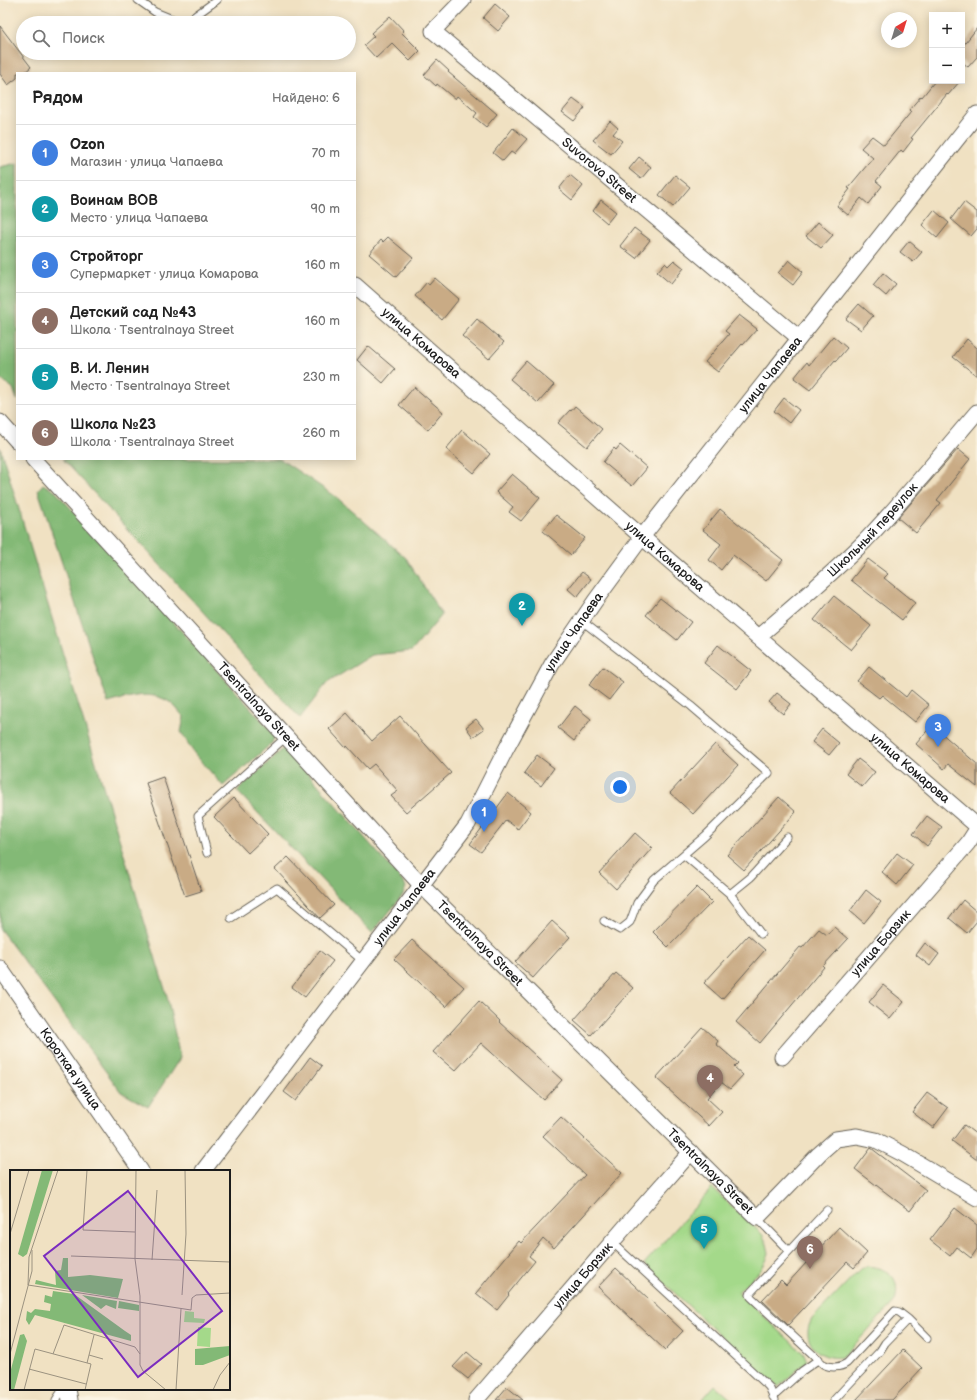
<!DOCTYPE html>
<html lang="ru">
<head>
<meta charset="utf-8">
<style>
	:root { --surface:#fff; --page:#f6f6f6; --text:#222; --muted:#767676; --line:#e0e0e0; --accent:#7c3aed }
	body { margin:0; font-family:"Balsamiq Sans",sans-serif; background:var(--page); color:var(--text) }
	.controls { position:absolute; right:12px; top:12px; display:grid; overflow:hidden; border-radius:0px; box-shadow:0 2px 10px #0003 }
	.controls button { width:36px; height:36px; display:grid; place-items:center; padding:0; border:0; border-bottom:1px solid var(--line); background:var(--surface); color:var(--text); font:20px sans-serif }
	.compass { position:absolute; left:881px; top:12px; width:36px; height:36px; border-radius:50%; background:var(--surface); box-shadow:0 2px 10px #0003; rotate:38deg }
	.you { position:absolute; left:620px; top:787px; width:14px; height:14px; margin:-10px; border:3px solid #fff; border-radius:50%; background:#1a73e8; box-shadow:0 0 0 6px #1a73e833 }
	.badge { display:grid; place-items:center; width:26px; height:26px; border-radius:50%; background:var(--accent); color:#fff; font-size:13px; font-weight:700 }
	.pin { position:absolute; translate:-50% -33px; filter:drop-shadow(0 1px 2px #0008) }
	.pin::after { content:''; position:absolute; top:21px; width:14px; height:12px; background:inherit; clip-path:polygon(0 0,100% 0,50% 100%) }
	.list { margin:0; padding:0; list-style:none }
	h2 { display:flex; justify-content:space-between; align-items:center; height:52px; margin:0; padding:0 16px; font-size:17px }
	h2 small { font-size:13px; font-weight:400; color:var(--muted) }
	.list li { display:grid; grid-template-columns:26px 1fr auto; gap:12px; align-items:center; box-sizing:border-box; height:56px; padding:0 16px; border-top:1px solid var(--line) }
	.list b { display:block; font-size:15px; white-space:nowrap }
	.list p { margin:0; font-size:13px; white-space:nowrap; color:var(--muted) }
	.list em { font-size:13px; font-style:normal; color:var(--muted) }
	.icon { flex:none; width:22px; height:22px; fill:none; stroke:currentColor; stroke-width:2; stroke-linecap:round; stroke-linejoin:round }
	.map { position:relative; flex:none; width:977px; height:1400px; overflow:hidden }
	.search { position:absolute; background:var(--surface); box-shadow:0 2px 10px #0003; left:16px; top:16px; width:340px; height:44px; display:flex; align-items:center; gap:10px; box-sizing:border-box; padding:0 14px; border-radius:22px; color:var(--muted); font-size:15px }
	.panel { position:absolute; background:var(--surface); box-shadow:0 2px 10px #0003; left:16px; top:72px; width:340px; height:388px; border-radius:0px }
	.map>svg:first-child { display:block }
	.green { fill:#a4d98a; stroke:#607a53 }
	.forest { fill:#83b976; stroke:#506a49 }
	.building { fill:#c9ab85 }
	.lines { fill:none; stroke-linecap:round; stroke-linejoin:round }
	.service-casing { stroke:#666156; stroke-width:9 }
	.minor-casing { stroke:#666156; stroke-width:17 }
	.service { stroke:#fff; stroke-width:7 }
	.minor { stroke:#fff; stroke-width:15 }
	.labels { text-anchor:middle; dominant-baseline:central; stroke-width:3; stroke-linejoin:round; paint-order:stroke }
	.street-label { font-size:13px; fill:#1c1c1c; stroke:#fcf5e5 }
	.inset-road { fill:none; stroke:#9b9280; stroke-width:1 }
	.view { fill:#7b2cbf; fill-opacity:0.15; stroke:#7b2cbf; stroke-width:2 }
	.inset-edge { fill:none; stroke:#1c1c1c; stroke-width:2 }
</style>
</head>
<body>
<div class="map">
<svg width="977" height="1400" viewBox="0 0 977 1400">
	<rect width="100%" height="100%" fill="#fcf5e5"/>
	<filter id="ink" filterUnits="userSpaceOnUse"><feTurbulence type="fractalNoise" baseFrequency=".025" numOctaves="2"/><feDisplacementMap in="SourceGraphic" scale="8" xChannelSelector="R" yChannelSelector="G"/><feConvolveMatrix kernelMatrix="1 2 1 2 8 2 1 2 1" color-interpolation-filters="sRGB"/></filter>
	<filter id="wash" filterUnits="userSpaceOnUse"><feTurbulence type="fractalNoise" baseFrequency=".012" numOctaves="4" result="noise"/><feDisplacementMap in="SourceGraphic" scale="16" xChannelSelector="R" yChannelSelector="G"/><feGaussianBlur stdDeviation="0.9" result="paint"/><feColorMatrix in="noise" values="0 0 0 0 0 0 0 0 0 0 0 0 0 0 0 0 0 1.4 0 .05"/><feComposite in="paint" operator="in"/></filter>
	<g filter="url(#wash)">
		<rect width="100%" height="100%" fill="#f0e1c2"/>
		<path class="green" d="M712,1188L762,1234L767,1244L769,1253L766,1261L761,1270L738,1292L803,1353L807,1361L778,1387L759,1372L644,1264Z
			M868,1266C890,1269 901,1278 895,1301L843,1357C826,1360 807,1350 808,1331C808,1327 810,1323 812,1319L860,1269Z
			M715,1385L732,1400H702Z"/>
		<path class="forest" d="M17,163V400L13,388L0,379V167Z
			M0,447L167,996L180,1058L148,1107L121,1092L0,929Z
			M63,459H280L335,496L406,558L442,615L412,651L372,655L327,683L300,718Z
			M43,484L56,492L275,735L272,743L223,786L194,753L181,732L184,717C180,713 176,707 171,703C150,689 130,697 108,703L38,490Z
			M285,747L400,878L406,887L403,895L372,933L237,791Z"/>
		<g id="blocks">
			<path class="building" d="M495,4L510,17L498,31L483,18Z
				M390,16L404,31L402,33L420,51L410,61L392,43L376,58L364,45L374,36L371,33Z
				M0,26L31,67L24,73H17V78L8,85L0,74Z
				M977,28V57L968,67L962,62V47Z
				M437,60L449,71L448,72L497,114L486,127L474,117L477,113L457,96L455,99L437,84L436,86L424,75Z
				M935,81H960L948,95L947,94L911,138L913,139L903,152L901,150L876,181L882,186L868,204L861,198L848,215L837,206L850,189L848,188L873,158L861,148L872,136L884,145L911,112L909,110L921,96L922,97Z
				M573,99L585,108L574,121L562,112Z
				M610,121L618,128L613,134L622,141L611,154L593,140Z
				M513,128L527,139L514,154L511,152L503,161L493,153Z
				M639,157L651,167L641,179L629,169Z
				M570,175L583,186L572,200L559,189Z
				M675,175L690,187L673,207L659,195Z
				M601,200L616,212L607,223L593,211Z
				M964,202L977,212V229L971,236L951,219Z
				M934,210L949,223L937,238L922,225Z
				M818,222L833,235L821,248L806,236Z
				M634,228L650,240L636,258L620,246Z
				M388,237L413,258L396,277L369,254L381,240L383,242Z
				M909,241L922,252L913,262L900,252Z
				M674,260L684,268L671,284L657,272L665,263L668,266Z
				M789,260L803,272L793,285L778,273Z
				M883,273L896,284L886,296L873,285Z
				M435,278L459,299L442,320L415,296L427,282L429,285Z
				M859,304L873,316L861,330L846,319Z
				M739,315L757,329L743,345L742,344L718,372L705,362L729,334L725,331Z
				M477,319L504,342L489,359L462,336Z
				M833,336L847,348L836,361L835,360L810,390L794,378L807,362L809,365Z
				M967,339L977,348V376L953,357Z
				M368,346L395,369L383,383L357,360Z
				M526,361L554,385L538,403L510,379Z
				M414,387L443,412L428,430L399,405Z
				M784,398L799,410L789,423L774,411Z
				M575,406L602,429L587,447L558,423L570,410L571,411Z
				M462,430L490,454L474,473L446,449Z
				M620,445L647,468L632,486L603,462L614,448L616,450Z
				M958,449L970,459L937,500L941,503L916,533L898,518Z
				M512,474L540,498L521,521L509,512L513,507L496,492Z
				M720,509L783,560L766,581L733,555L721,570L709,560L721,544L703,530Z
				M556,515L585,538L571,555L543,531Z
				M868,559L888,574L884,578L915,603L902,620L851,580Z
				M582,572L591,579L577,597L568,589Z
				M834,596L871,626L851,650L814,620Z
				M660,598L691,622L677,640L646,615Z
				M718,645L751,671L737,689L704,663Z
				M603,667L623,682L609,700L589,685Z
				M869,667L906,697L911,690L929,705L915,722L882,695L879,698L857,681Z
				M777,693L791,704L783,714L769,702Z
				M575,706L591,719L574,741L558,728Z
				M347,713L372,741L400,716L451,773L406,812L391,796L398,791L374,764L368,769L347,746L346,748L329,729Z
				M476,719L484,729L473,737L466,727Z
				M932,725L977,764V787L948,764L944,769L916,744Z
				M822,729L839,743L829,755L812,742Z
				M715,744L738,765L693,814L670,793Z
				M537,755L554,768L541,786L524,773Z
				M858,759L875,772L862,787L846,774Z
				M163,777L201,891L185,896L146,783Z
				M508,793L531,812L518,829L506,820L481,852L470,844Z
				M779,797L796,812L744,870L727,855Z
				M234,798L268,834L248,853L214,817Z
				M927,816L942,827L927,846L913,834Z
				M635,833L652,848L616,889L599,873Z
				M897,853L913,865L897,885L882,872Z
				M288,857L334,905L320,918L275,869Z
				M697,887L712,902L668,947L653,932Z
				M866,890L881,902L864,923L850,911Z
				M963,900L977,912V921L967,933L949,918Z
				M552,921L570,937L533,978L515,962Z
				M834,927L848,939L823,966L824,967L760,1043L736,1022L800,947L802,948L819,929L827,935Z
				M748,935L765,950L722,999L704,983Z
				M412,940L464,987L446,1007L394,959Z
				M925,943L939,954L930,966L916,955Z
				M320,951L333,961L305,997L292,987Z
				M616,973L633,988L591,1035L574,1020Z
				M883,985L904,1002L890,1019L869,1002Z
				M479,1001L500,1021L499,1022L562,1080L544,1100L481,1043L455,1071L433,1052Z
				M702,1027L718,1041L716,1044L738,1063L734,1067L743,1075L730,1089L721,1082L707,1098L722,1112L709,1126L656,1078Z
				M310,1057L322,1066L296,1101L284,1092Z
				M927,1093L948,1108L933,1128L912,1112Z
				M561,1117L622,1173L554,1248L543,1238L529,1256L535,1261L508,1294L509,1295L497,1310L476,1293L519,1241L521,1243L585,1175L543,1136Z
				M964,1125L977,1135V1160L952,1141Z
				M871,1148L926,1190L910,1211L855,1169Z
				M955,1208L977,1225V1249L971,1258L957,1247L950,1256L930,1240Z
				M839,1227L867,1253L854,1268L847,1262L788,1325L762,1300L781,1280L786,1285Z
				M616,1268L683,1331L665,1350L598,1287Z
				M903,1350L922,1368L892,1400H856Z
				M467,1352L481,1364L468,1379L453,1367Z
				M507,1387L523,1400H496Z"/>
		</g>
	</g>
	<g filter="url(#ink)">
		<use href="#blocks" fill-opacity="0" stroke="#666156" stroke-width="1"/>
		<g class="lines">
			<g class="service-casing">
				<path id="service" d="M138,0L155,12L182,23
					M185,23L217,0
					M582,621L691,706L769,773L705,836L654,880L637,903L630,922L620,930L604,921
					M207,853L198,816L286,737
					M684,855L730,894L761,934
					M730,894L751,877L787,837
					M231,918L277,888L363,961
					M827,1210L751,1292L750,1295L751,1297L823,1364C830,1368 840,1368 847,1363L895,1311L899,1312L908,1319
					M757,1218L789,1251
					M612,1242L766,1384L769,1387L775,1400
					M773,1397L802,1371L819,1359
					M56,1400L63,1389
					M834,1400L880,1351L885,1343L908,1319L927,1338"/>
			</g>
			<g class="minor-casing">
				<g id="minor">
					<path id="s1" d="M463,0L433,31L799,338"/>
					<path id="s2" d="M355,285L642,537L977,826"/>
					<path d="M0,422L17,441"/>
					<path id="s3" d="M33,459L421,885L757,1218L819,1154L836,1139L857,1136L876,1140L903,1154L977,1198"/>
					<path id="s4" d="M758,637C794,606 831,575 865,541C904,500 940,455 977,412"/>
					<path id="s5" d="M0,968L141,1171"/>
					<path id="s6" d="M782,1057L968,843L977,829"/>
					<path id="s7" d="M203,1171L468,824L505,751L552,664L595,601L642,537L977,114"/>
					<path d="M68,1389L70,1400"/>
					<path id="s8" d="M476,1400L638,1212L691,1152"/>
				</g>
			</g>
			<use href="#service" class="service"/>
			<use href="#minor" class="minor"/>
		</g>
	</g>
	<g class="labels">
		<g class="street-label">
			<text stroke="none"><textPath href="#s1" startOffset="260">Suvorova Street</textPath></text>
			<text stroke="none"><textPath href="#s2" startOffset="88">улица Комарова</textPath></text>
			<text stroke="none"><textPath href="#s7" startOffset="980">улица Чапаева</textPath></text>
			<text stroke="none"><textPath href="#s4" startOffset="157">Школьный переулок</textPath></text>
			<text stroke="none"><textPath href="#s2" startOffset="412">улица Комарова</textPath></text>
			<text stroke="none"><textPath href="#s7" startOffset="656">улица Чапаева</textPath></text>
			<text stroke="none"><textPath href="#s3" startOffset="335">Tsentralnaya Street</textPath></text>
			<text stroke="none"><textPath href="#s2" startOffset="736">улица Комарова</textPath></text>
			<text stroke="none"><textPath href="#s7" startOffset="332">улица Чапаева</textPath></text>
			<text stroke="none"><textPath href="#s3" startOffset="659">Tsentralnaya Street</textPath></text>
			<text stroke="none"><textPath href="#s6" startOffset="151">улица Борзик</textPath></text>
			<text stroke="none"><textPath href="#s5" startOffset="123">Короткая улица</textPath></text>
			<text stroke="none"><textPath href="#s3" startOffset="983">Tsentralnaya Street</textPath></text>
			<text stroke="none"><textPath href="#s8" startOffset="164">улица Борзик</textPath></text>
		</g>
	</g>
	<g transform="translate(10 1170)">
		<rect width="220" height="220" fill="#f0e1c2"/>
		<path d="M175,141L184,142V148L195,149L194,153L174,152ZM188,157L201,158L200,177L187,176Z" fill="#a4d98a"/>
		<path d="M32,0H43L17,84L13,87L8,84ZM53,88H58V107L80,105L113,109L108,128L25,114L26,110L46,115L45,101L51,100ZM43,121L64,124L115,161L121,165V171L25,145L19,155L16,150L17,141L21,143L25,139L40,141L41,134L34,132L35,125L42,127ZM72,125L107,131L106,139L96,135L91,139ZM109,131L129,135V141L108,138ZM14,164L17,171L4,220H0V203L10,165ZM220,176V185L193,195H185V179Z" fill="#83b976"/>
		<path class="inset-road" d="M77,0L73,60L125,62M126,0L125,89L130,126V195L133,201L156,220M0,64L19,0M61,86L220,92M142,90L147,20M18,115L181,140L182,128L186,125L220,123M18,115L19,87L48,0M172,125L176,64L175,0M0,184L22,101V80M43,184L54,155L125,177L130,184M79,185L93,189M77,193L84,165M19,199L76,214M14,220L25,179L81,194L75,220M166,220L171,139M203,220L210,205L220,192"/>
		<path class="view" d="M118,21L212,141L128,207L34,86Z"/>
		<rect width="220" height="220" class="inset-edge"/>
	</g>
</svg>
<div class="controls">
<button>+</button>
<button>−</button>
</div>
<svg class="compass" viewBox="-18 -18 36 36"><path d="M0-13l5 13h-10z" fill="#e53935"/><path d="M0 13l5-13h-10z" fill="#767676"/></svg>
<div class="you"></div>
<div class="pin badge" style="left:484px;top:832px;background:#3f7fe0">1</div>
<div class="pin badge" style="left:522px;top:626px;background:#0f9aa8">2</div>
<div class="pin badge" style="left:938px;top:747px;background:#3f7fe0">3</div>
<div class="pin badge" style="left:710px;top:1098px;background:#8d6e63">4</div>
<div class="pin badge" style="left:704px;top:1249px;background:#0f9aa8">5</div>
<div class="pin badge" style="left:810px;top:1269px;background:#8d6e63">6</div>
<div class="search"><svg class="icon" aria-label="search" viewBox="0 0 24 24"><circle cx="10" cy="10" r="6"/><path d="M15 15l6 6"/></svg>Поиск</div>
<section class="panel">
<h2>Рядом<small>Найдено: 6</small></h2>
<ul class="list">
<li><span class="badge" style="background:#3f7fe0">1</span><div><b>Ozon</b><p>Магазин · улица Чапаева</p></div><em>70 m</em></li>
<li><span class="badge" style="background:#0f9aa8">2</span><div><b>Воинам ВОВ</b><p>Место · улица Чапаева</p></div><em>90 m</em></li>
<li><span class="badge" style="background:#3f7fe0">3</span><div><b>Стройторг</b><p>Супермаркет · улица Комарова</p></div><em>160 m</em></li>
<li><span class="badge" style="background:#8d6e63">4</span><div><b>Детский сад №43</b><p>Школа · Tsentralnaya Street</p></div><em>160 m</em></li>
<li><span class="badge" style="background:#0f9aa8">5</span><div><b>В. И. Ленин</b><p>Место · Tsentralnaya Street</p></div><em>230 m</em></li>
<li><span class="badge" style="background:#8d6e63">6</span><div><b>Школа №23</b><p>Школа · Tsentralnaya Street</p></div><em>260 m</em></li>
</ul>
</section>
</div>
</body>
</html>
